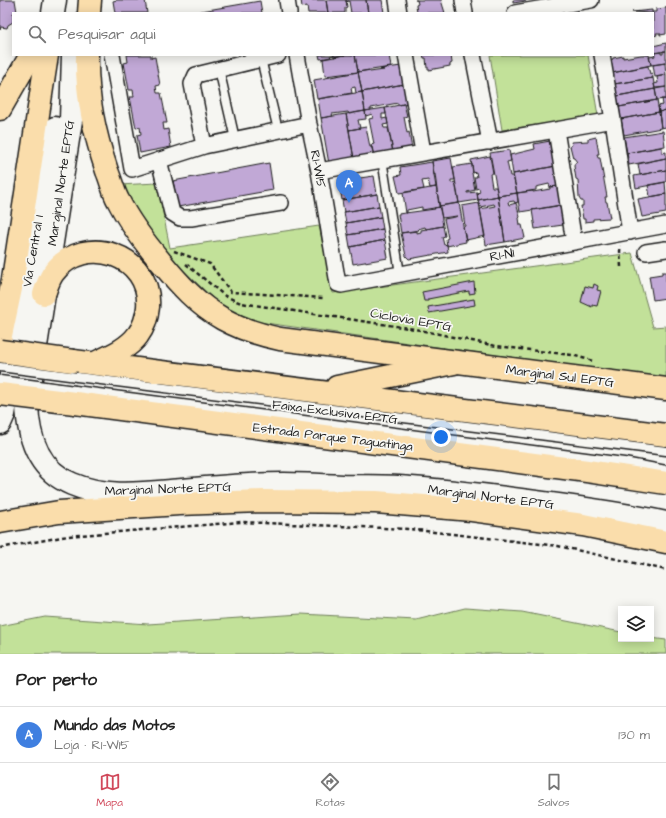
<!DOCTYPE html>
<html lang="pt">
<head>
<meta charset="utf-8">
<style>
	:root { --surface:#fff; --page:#f6f6f6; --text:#222; --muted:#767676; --line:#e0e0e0; --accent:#d1495b }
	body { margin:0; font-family:"Architects Daughter",sans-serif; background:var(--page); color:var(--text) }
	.controls { position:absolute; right:12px; bottom:12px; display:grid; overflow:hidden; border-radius:0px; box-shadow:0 2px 10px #0003 }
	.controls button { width:36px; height:36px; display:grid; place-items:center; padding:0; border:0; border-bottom:1px solid var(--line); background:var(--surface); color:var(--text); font:20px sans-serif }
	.you { position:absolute; left:441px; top:437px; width:14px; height:14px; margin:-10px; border:3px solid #fff; border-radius:50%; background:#1a73e8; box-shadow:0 0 0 6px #1a73e833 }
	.badge { display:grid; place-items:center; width:26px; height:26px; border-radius:50%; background:var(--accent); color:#fff; font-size:13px; font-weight:700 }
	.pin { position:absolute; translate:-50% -33px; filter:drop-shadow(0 1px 2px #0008) }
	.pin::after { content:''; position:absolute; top:21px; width:14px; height:12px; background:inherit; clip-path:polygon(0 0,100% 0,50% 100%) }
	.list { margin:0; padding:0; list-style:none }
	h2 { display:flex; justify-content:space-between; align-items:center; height:52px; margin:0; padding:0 16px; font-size:17px }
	h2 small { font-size:13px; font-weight:400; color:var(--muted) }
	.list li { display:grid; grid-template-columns:26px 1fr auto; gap:12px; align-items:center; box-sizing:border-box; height:56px; padding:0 16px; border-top:1px solid var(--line) }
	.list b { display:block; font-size:15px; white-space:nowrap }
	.list p { margin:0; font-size:13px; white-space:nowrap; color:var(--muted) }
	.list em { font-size:13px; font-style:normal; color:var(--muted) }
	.icon { flex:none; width:22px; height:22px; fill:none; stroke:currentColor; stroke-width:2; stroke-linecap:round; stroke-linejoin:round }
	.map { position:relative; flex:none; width:666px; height:654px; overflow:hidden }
	.search { position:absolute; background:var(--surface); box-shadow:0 2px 10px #0003; left:12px; right:12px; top:12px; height:44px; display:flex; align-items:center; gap:10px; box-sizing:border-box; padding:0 14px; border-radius:0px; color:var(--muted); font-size:15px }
	.sheet { height:108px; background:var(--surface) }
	nav { display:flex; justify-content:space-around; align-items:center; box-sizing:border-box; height:56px; border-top:1px solid var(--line); background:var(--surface); font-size:11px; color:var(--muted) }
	nav a { display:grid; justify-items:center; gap:2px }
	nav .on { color:var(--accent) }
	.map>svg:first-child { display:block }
	.green { fill:#c2e199; stroke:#6f7e5a }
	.building { fill:#c1a8d6; stroke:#1c1c1c }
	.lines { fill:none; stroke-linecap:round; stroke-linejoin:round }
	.lane-casing { stroke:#1c1c1c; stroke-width:11 }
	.street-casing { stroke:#1c1c1c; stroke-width:18 }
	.secondary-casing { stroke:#1c1c1c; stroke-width:25 }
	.primary-casing { stroke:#1c1c1c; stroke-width:25 }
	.highway-casing { stroke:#1c1c1c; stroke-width:25 }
	.path { stroke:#1c1c1c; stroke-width:2.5; stroke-dasharray:4 3; stroke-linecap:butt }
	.lane { stroke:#f6f6f2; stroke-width:8 }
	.street { stroke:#f6f6f2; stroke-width:15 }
	.secondary { stroke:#f6f6f2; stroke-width:22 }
	.primary { stroke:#faddab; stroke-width:22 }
	.highway { stroke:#faddab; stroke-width:22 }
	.lane-bridge-casing { stroke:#1c1c1c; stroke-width:11; stroke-linecap:butt }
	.highway-bridge-casing { stroke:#1c1c1c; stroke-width:25; stroke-linecap:butt }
	.lane-bridge { stroke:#f6f6f2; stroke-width:8 }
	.highway-bridge { stroke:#faddab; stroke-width:22 }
	.labels { text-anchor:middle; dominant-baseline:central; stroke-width:3.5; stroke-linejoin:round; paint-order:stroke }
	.street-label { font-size:13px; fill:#1c1c1c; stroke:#f6f6f2 }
</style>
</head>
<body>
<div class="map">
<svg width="666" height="654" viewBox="0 0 666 654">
	<rect width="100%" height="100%" fill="#f6f6f2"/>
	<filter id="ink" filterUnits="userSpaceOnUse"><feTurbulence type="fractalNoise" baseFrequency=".025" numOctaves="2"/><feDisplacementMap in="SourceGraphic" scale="8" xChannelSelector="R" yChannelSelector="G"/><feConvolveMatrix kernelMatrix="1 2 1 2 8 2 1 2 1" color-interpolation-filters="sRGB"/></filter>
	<g filter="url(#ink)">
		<path class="green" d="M490,55H588L598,116L502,130Z
			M157,183L170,248L319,226L333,293L632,253L653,327L666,326V379L251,321L218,303L147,236L119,185Z
			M465,608L522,612L621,632V639L651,638L666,640V654H0V626L45,617L148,624L301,614L416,620Z"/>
		<path class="building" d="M0,0H15L17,12L13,13V22L8,25L7,28L1,27L0,30Z
			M117,0H145L147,13H115L113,1Z
			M301,0H326L328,13H308L307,6L302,7Z
			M326,0H346L347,7L345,8V13H328Z
			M346,0H366L368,13H351L349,1L346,2Z
			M366,0H382L384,13H368Z
			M415,0H441L445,13H417L416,5L418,4L417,0Z
			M513,0H526V1L513,3Z
			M260,1L262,13H190Z
			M666,6V34L660,35V33H656L657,35L653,36V13L632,12L652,10V12H656V9L666,8Z
			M666,43V51L653,53V46Z
			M663,51H666V63L651,65L649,57L655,56L654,53L661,52V54H663Z
			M127,55H151V58L155,57L160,85L156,86L157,93H161L167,123H163L164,130L168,129L171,147L140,153L137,135L141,134L140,127L136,128L130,97H134L133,90H129L124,63L128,62Z
			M319,55H345L334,57V55L330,56L331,57L320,59Z
			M345,55H355L358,72L325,76L323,59Z
			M355,55H389L391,67L358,72Z
			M423,55H451L452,63L450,64V66L429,70V68H427L426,58H424Z
			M641,55H649L651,65L612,73L610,60L613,59V58L623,56V58Z
			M665,63L666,75L655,77L653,65Z
			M401,66L404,84L362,92L358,72L369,70L370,72L384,70L380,69Z
			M648,66L650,74L652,73L653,78L614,84L612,73Z
			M358,72L362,92L356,93L355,87L351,88L352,93L317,99L314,80Z
			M666,75V87L655,88L654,84L658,83L657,77Z
			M653,78L655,89L617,96L614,84Z
			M404,84L408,103L398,105V103L371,108V110L365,111L362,92Z
			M666,87V99L657,100L655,89Z
			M655,89L657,100L619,107L617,96Z
			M362,92L365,111L349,114L348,112L332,114L333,116L321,118L318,99Z
			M662,99H666V110L659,112L658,106L663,105Z
			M657,100L659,112L621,119L619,107Z
			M404,104L407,116L404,117L407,133L409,132L412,149L393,152L385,108Z
			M385,108L386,114H382V119L387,118L388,124L383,125L384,128H388L393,152L374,156L371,145L374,144L369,119L373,118L372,114L366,116L365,111Z
			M666,110V127L661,128L659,112Z
			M365,111L366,119L358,120L360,128L349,130L346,114Z
			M659,112L661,128L624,135L621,119Z
			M346,114L354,159L329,164L321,118Z
			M366,127L370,147H372L374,156L354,159L349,130Z
			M663,131L665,146L627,153L624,137Z
			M596,137L599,154H597L598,158H600L607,197H605L606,202H607L610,218L593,219V221L585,222V219H583L581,206H583V201H581L579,198L578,180L576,179L574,166L575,163L577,162L574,158H573L570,146L572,145L571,142L588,141V139Z
			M550,141L556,166L513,174L510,155L535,149L534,144Z
			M662,147V153L666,152V158L629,165L627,153Z
			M509,150L511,161L507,162L510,176H513L517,193L498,196L490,153Z
			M490,156L493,173L490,174L492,187H496L498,196L478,200L477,193L480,192L479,188L476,189L474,177H477L476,172L473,173L471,160Z
			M451,158L455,180H451V183L455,182L459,203L439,206L435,174L434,175L432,161Z
			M666,158V170L640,175L638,164Z
			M432,162L436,187L430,188L428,180L422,181L424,189L399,193L395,176L401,175L400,167Z
			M269,163L273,190L178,207L173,181Z
			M472,164L473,172L472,173L475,190L467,192V193L477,192L478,200L459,203L453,167Z
			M556,166L559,186L550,187L549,184L536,187V190L517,193L513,174Z
			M666,170V182L636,188L634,176Z
			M374,176L377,194L342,200L339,181Z
			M665,182L666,194L650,197L648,185Z
			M559,186L563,205L520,212L517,193L533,191V192L550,189V187Z
			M436,187L440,207L422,210V207L407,210V213H406L403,193Z
			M517,193L518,202L515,203L514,201L508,202L509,205L516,203L520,217L519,218L520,225H522L525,238L505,242L498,196Z
			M377,194L379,206L344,212L342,200Z
			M666,194V213L642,217L638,199Z
			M498,196L505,242L486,245L480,209L495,206L494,204L480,207L478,200Z
			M459,203L466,242L447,246L446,239L448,238L444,219L455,217L457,216L442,218L439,206Z
			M479,203L485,236L466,240L463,227L465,226L462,206Z
			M560,205L563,225L535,229L532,210Z
			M379,206L381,217L346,223L344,212Z
			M440,207L443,226L426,229L425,227L418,229L419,230L401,233L398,214L435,209L434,208Z
			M381,217L383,229L348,235L346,223Z
			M443,226L445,236L442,237L444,245L447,244L448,252L409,259L406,256L401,233L417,231V233L421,232V230Z
			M383,229L385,240L350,247L348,235Z
			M385,240L388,258L353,264L350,247Z
			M662,272H666V298L653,300L649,276L662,274Z
			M474,282L475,293L469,294V291L428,299V301H424L422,292Z
			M594,284L598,286L597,290L601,291L597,306L592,305V307L581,302L585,286L593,288Z
			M474,299L475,305L429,313L428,307Z"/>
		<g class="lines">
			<g class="lane-casing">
				<path id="lane" d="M261,59L278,130
					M219,69L235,139
					M382,159L400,274
					M77,377L666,451
					M75,390L624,462L666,470"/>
			</g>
			<g class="street-casing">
				<path id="street" d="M287,0L289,13
					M397,0L399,13
					M463,0L465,13
					M515,13L591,0
					M112,55L132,169L204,146
					M278,55L196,75L192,84L204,146L309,124
					M297,55L309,124L319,171L338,284L341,285L666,225
					M406,55L423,152
					M473,55L490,142
					M602,55L613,120L630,232
					M556,130L574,242
					M159,160L172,213L180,218H191L281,203
					M319,171L613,120
					M646,252L666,249"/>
			</g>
			<g class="secondary-casing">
				<path id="secondary" d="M53,13L55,0
					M73,55L71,120L27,404C28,438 38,470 72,484C107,499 145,493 182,490C216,487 250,484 284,484C303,484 323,485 343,486C362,486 380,486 399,487C442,490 485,495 528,501C574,507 620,513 666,523
					M0,423L4,414L55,128"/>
			</g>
			<g class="primary-casing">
				<path id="primary" d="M89,13L90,0
					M87,55C86,95 94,133 107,171C111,180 113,191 118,200C129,222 145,243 161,262C179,284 198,305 223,319C241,329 261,335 280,339L666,389
					M0,109L31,55
					M0,522L59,512L179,504L264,501L376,502L472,510L583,525L666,542"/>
			</g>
			<g class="highway-casing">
				<path id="highway" d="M44,294C47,286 49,278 54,272C85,232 152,255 148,307C147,317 144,327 138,335C128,349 110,356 95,363
					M0,340L13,279L47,55
					M73,361L666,435
					M337,387L454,363
					M75,403L587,471L666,483"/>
			</g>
			<path class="path" d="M174,251L210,264L231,292L323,298
				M186,264L225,296L241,303L415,329L496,346L572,355L593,361
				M621,267L620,251L621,246
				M0,548L68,536L241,522L408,529L558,546L666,570"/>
			<use href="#lane" class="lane"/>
			<use href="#street" class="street"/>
			<use href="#secondary" class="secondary"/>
			<use href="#primary" class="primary"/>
			<use href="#highway" class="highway"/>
			<g class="lane-bridge-casing">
				<path id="lane-bridge" d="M0,367L77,377
					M0,380L75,390"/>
			</g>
			<g class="highway-bridge-casing">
				<path id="highway-bridge" d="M0,351L73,361
					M0,394L75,403"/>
			</g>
			<use href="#lane-bridge" class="lane-bridge"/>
			<use href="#highway-bridge" class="highway-bridge"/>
		</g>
	</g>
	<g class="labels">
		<g class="street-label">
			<text transform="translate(318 169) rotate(79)">R1-W15</text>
			<text transform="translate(61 183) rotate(-82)">Marginal Norte EPTG</text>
			<text transform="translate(33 251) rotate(-80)">Via Central 1</text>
			<text transform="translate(502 255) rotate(-10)">R1-N1</text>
			<text transform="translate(411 320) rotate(10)">Ciclovia EPTG</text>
			<text transform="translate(560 376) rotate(7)">Marginal Sul EPTG</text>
			<text transform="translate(335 412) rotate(7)">Faixa Exclusiva EPTG</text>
			<text transform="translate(333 437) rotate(7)">Estrada Parque Taguatinga</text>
			<text transform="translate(168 489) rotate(-2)">Marginal Norte EPTG</text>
			<text transform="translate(491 497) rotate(7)">Marginal Norte EPTG</text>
		</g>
	</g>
</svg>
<div class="controls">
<button><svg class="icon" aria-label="layers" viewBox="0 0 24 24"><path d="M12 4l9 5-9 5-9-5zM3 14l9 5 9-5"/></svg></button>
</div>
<div class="you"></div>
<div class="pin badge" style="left:349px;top:203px;background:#3f7fe0">A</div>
<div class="search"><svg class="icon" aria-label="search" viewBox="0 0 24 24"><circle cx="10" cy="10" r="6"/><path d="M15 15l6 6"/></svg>Pesquisar aqui</div>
</div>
<section class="sheet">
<h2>Por perto<small></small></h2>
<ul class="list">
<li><span class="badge" style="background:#3f7fe0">A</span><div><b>Mundo das Motos</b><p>Loja · R1-W15</p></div><em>130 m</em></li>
</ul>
</section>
<nav>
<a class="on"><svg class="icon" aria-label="map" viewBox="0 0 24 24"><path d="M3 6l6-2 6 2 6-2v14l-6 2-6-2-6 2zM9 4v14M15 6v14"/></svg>Mapa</a>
<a><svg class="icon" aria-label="directions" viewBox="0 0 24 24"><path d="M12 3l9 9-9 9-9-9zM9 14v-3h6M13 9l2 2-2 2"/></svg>Rotas</a>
<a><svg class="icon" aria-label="saved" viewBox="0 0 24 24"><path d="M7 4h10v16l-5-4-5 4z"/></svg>Salvos</a>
</nav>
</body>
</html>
